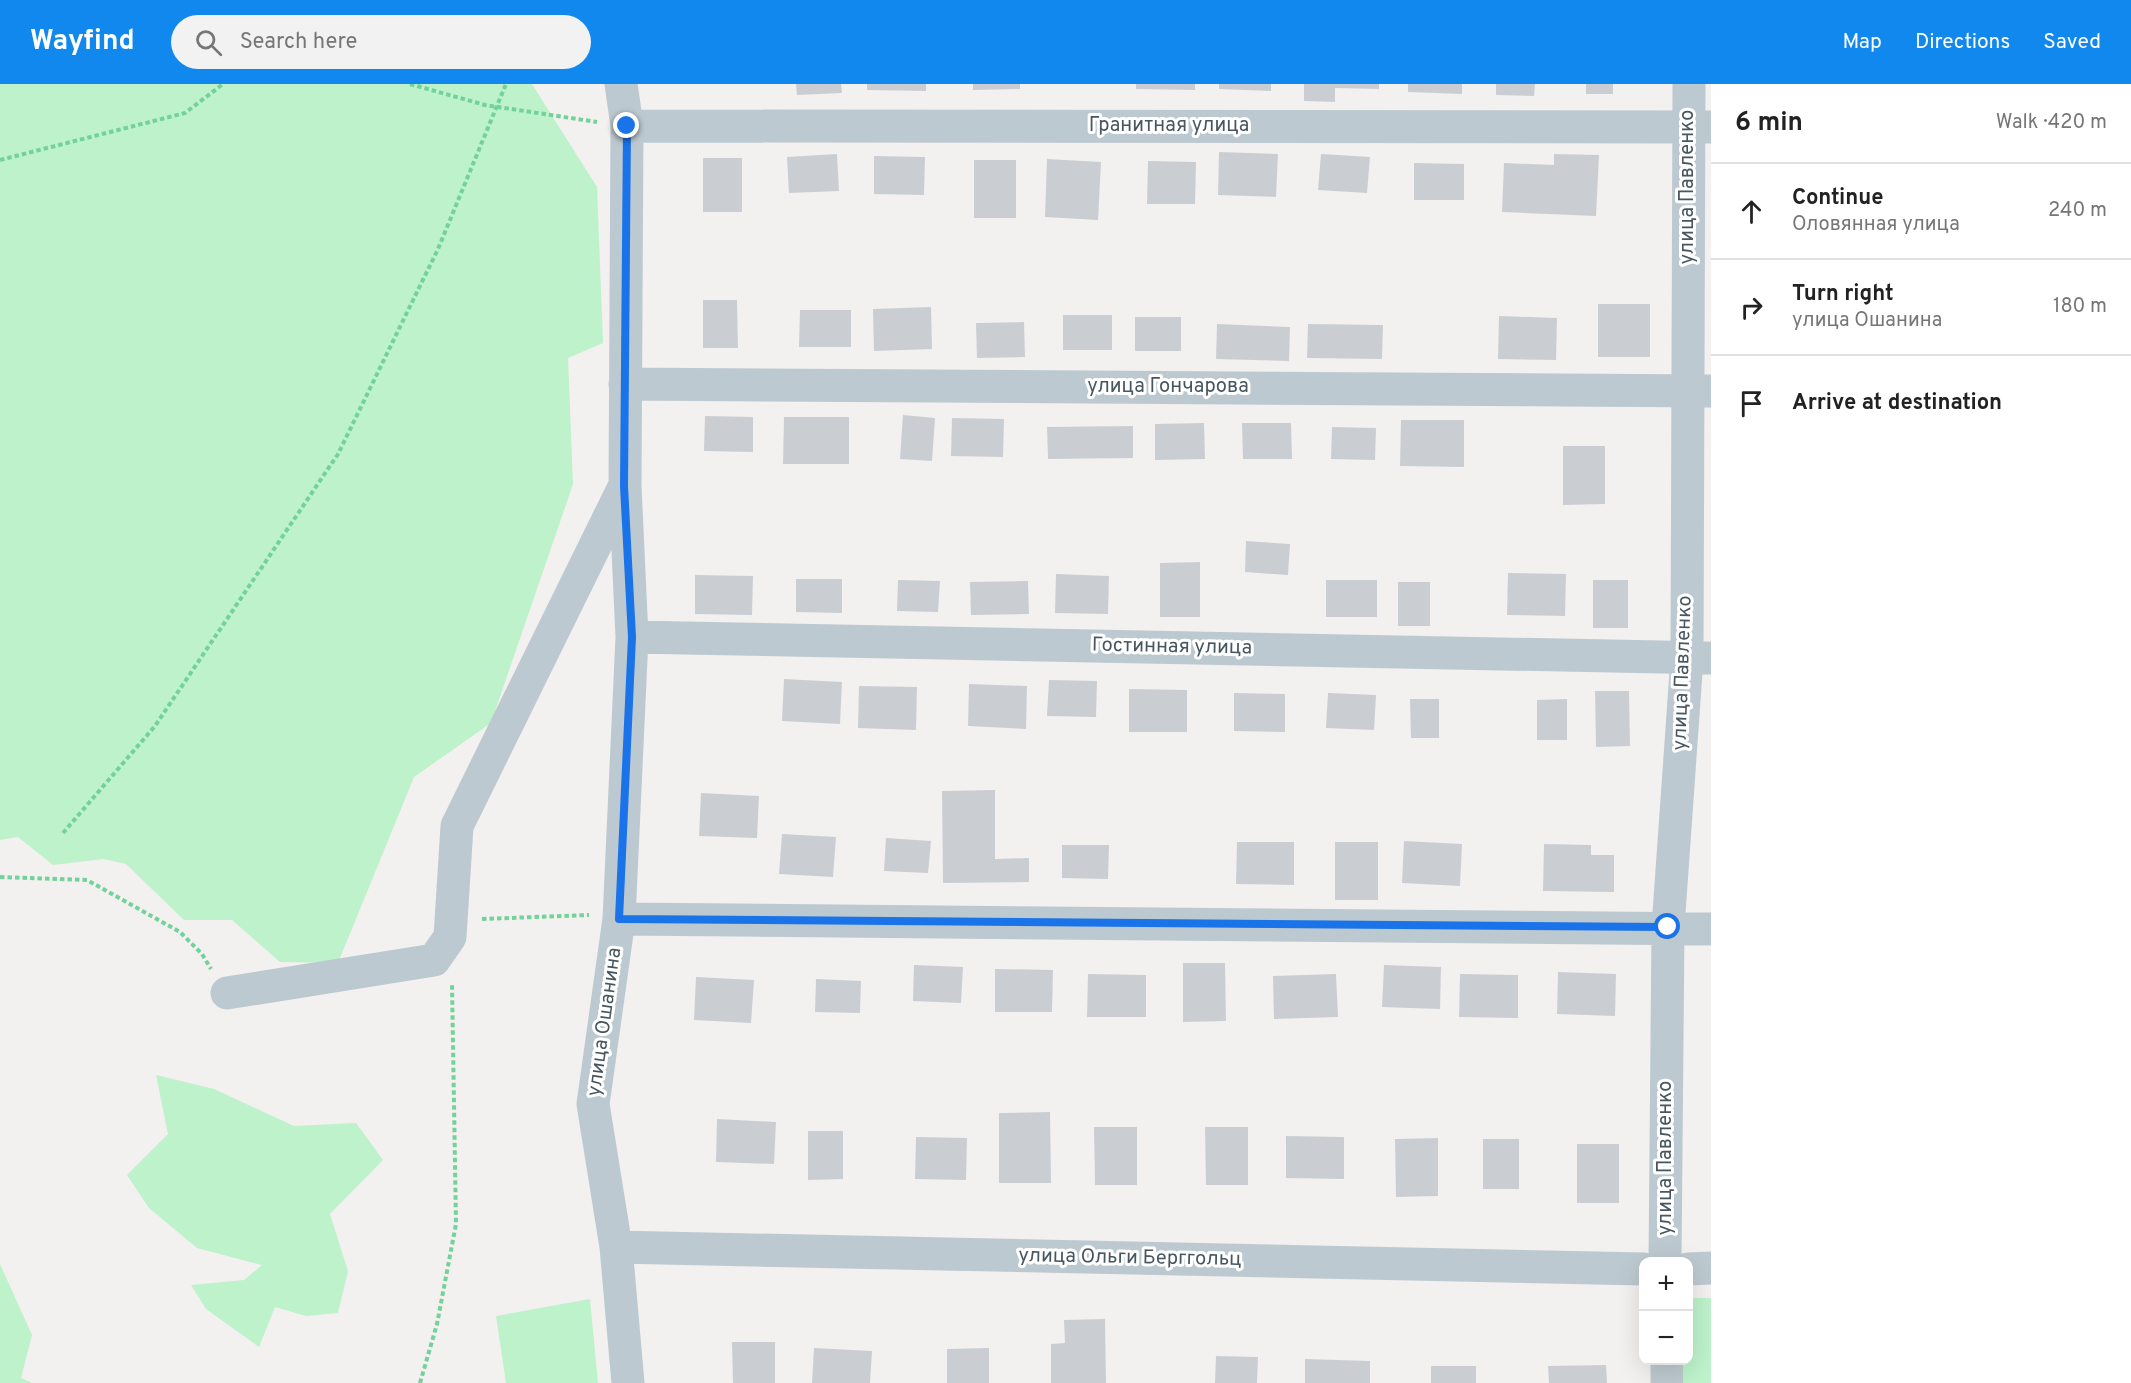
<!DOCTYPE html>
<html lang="en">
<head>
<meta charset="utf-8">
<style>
	:root { --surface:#fff; --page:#f2f2f2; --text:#222; --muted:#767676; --line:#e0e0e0; --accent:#1088ed }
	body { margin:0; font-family:Overpass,sans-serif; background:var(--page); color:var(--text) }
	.controls { position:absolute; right:18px; bottom:18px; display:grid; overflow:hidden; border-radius:12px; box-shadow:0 6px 24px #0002 }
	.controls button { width:54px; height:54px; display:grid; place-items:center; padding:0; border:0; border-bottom:2px solid var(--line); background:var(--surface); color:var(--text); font:30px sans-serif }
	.stop { position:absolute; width:18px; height:18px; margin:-14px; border:4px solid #1a73e8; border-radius:50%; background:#fff }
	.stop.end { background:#1a73e8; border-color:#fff; box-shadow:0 2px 6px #0008 }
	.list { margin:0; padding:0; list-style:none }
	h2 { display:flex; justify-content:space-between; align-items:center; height:78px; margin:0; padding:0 24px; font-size:26px }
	h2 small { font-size:20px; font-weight:400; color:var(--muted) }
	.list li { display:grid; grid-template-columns:39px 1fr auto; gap:18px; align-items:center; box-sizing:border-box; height:96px; padding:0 24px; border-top:2px solid var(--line) }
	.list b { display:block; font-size:22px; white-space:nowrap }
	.list p { margin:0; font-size:20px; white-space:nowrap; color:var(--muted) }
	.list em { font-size:20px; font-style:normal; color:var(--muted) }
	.icon { flex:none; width:33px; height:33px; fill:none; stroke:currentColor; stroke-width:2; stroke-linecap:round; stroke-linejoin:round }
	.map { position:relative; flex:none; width:1711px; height:1299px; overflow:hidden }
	header { display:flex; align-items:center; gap:36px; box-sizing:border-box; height:84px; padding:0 30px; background:var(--accent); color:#fff }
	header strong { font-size:28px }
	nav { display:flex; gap:33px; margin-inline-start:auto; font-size:21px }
	.search { width:420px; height:54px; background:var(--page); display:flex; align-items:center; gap:15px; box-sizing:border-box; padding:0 21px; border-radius:33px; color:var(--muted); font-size:22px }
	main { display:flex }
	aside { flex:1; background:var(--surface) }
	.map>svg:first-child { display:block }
	.green { fill:#bdf2cb }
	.building { fill:#caced3 }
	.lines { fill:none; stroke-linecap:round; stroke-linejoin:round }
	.path { stroke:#73d299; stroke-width:4; stroke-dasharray:4.5 3; stroke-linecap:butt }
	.minor { stroke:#bdc9d0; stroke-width:33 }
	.route { stroke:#1a73e8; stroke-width:8 }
	.labels { text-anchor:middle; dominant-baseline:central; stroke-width:6; stroke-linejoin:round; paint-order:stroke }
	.street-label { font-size:20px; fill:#47565f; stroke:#fff }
</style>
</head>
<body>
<header>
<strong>Wayfind</strong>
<div class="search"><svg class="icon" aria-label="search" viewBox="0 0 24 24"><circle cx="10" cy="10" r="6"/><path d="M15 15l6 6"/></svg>Search here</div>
<nav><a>Map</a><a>Directions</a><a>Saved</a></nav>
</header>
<main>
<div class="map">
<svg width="1711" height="1299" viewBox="0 0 1711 1299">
	<rect width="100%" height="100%" fill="#f3f0f0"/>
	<path class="green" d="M0,0H532L597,103L603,259L568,274L573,400L491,639L414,693L338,879L280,878L232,836H184L126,780L103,775L53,781L18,753L0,756Z
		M156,991L214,1005L294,1042L356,1039L383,1076L330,1130L348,1187L338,1229L306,1232L275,1223L259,1263L206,1225L191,1201L244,1196L262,1181L197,1164L149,1124L127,1091L168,1050Z
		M0,1180L32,1251L21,1294L32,1299H0Z
		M1689,1214H1711V1299H1684V1277L1688,1276Z
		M590,1215L598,1299H506L496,1232Z"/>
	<path class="building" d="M796,0H841L842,9L797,11Z
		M867,0H926V7L867,6Z
		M973,0H1020V5L973,6Z
		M1136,0H1195V6L1136,5Z
		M1219,0H1271V7L1219,5Z
		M1304,0H1379V5L1335,4V18L1304,17Z
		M1408,0H1462V10L1408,8Z
		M1496,0H1535L1534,12L1496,11Z
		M1586,0H1613V10H1586Z
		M1219,68L1278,70L1276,113L1218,111Z
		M837,70L839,107L789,109L787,73Z
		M1321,70L1370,73L1367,109L1318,106Z
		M1554,70L1599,71L1596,132L1502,128L1504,79L1554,81Z
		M874,72L925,73L924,111L874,110Z
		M703,74H742V128H703Z
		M1047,75L1101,78L1098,136L1045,133Z
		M974,76H1016V134H974Z
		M1148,77L1196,78L1195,120H1147Z
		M1414,79L1464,80V116H1414Z
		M703,216H737L738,264H703Z
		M1598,220H1650V273H1598Z
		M931,223L932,265L874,267L873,225Z
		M800,226H851V263H799Z
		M1063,231H1112V266H1063Z
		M1499,232L1557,234L1556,276L1498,275Z
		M1135,233H1181V267H1135Z
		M1024,238L1025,273L977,274L976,239Z
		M1217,240L1290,243L1289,277L1216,275Z
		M1308,240L1383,241L1382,275L1307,274Z
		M903,331L935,334L932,377L900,375Z
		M705,332L753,333V368L704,367Z
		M784,333H849V380H783Z
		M952,334L1004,335L1003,373L951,372Z
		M1401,336H1464V383L1400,382Z
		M1204,339L1205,375L1155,376V340Z
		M1242,339H1291L1292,375H1243Z
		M1133,342V374L1048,375L1047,343Z
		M1332,343L1376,344L1375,376L1331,375Z
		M1563,362H1605V420L1563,421Z
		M1246,457L1290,460L1288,491L1245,488Z
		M1200,478V533H1160V479Z
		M1508,489L1566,490L1565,532L1507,531Z
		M1056,490L1109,492L1108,530L1055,529Z
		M695,491L753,492L752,531L695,530Z
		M796,495H842V529L796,528Z
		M898,496L940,497L938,528L897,527Z
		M1326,496H1377V533H1326Z
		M1593,496H1628V544H1593Z
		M1028,497L1029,530L971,531L970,498Z
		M1398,498H1430V542H1398Z
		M784,595L842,598L840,640L782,637Z
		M1049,596L1097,597L1096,633L1047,632Z
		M969,600L1027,602L1026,645L968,642Z
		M859,602L917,603L916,646L858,644Z
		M1129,605L1187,606V648H1129Z
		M1595,607H1629L1630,662L1596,663Z
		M1234,609L1285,610V648L1234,647Z
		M1328,609L1376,611L1374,646L1326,644Z
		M1410,615H1439V654H1411Z
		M1567,615V656H1537V616Z
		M995,706V775L1029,774V798L943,799L942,707Z
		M701,709L759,712L757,754L699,752Z
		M782,750L836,753L833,793L779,790Z
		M886,754L931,757L928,789L884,787Z
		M1404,757L1462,760L1460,802L1402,799Z
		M1237,758H1294V801L1236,800Z
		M1335,758H1378V816H1335Z
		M1544,760L1591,761V771H1614V808L1543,807Z
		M1062,761H1109L1108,795L1062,794Z
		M1183,879H1225L1226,937L1183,938Z
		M914,881L963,883L961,919L913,917Z
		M1384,881L1441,883L1440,925L1382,923Z
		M995,885L1053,886L1052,928H995Z
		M1558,888L1616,890L1615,932L1557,930Z
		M1088,890L1146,891V933H1087Z
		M1336,890L1338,933L1274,935L1273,892Z
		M1460,890L1518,891V934L1459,933Z
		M696,893L754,896L751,939L694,936Z
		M816,895L861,897L860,929L815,928Z
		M1050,1028L1051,1099H999V1029Z
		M717,1035L776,1038L774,1080L716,1078Z
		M1094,1043H1137V1101H1095Z
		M1205,1043H1248V1101H1206Z
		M808,1047H843V1095L808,1096Z
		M1286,1052L1344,1053V1095L1286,1094Z
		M916,1053L967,1054L966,1096L915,1095Z
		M1438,1054V1112L1396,1113L1395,1055Z
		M1483,1055H1519V1105H1483Z
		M1577,1060H1619V1119H1577Z
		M1105,1235L1106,1299H1051V1260L1065,1259L1064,1236Z
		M732,1258H775V1299H733Z
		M814,1264L872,1267L870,1299H812Z
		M989,1264V1299H947V1265Z
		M1216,1272L1258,1273L1257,1299H1215Z
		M1305,1275L1370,1277V1299H1305Z
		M1606,1281L1607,1299H1549L1548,1282Z
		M1431,1282H1476V1299H1431Z"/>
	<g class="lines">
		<path class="path" d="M410,0L485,21L597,38
			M0,76L185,29L223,0
			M63,749L155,642L338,370L438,165L506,0
			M0,793L87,796L180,848L202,870L211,885
			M482,835L589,831
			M420,1299L437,1240L456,1140L452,900"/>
		<path class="minor" d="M621,0L627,42L625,402L632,553L619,835L593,1020L616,1163L628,1299
			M627,42L1709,43
			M625,300L1711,307
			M632,553L1711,574
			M619,835L1711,845
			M227,909L434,876L450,853L457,742L624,403
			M616,1163L1644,1185
			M1665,1178L1668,843L1687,574L1689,0
			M1688,1185L1711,1184
			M1667,1276V1299"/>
	</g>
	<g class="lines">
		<path class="route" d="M627,42L624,402L632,553L619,835L1668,843"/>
	</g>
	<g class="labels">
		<g class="street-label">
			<text x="1169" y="42">Гранитная улица</text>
			<text transform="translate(1688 103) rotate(-90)">улица Павленко</text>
			<text x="1168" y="303">улица Гончарова</text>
			<text transform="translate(1172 563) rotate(1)">Гостинная улица</text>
			<text transform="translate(1683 589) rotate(-88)">улица Павленко</text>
			<text transform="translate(605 938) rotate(-82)">улица Ошанина</text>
			<text transform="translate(1666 1074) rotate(-90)">улица Павленко</text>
			<text transform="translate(1130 1174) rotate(1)">улица Ольги Берггольц</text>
		</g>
	</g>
</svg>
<div class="controls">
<button>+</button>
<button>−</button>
</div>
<div class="stop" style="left:1668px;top:843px"></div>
<div class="stop end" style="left:627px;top:42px"></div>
</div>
<aside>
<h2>6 min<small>Walk · 420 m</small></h2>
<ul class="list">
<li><svg class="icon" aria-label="ahead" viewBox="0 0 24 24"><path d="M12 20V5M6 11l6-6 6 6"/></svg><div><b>Continue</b><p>Оловянная улица</p></div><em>240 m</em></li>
<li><svg class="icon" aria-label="right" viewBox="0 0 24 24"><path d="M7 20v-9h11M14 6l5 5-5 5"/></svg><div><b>Turn right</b><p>улица Ошанина</p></div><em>180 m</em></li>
<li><svg class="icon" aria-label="arrive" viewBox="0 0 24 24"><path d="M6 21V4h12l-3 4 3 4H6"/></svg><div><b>Arrive at destination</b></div></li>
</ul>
</aside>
</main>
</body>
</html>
